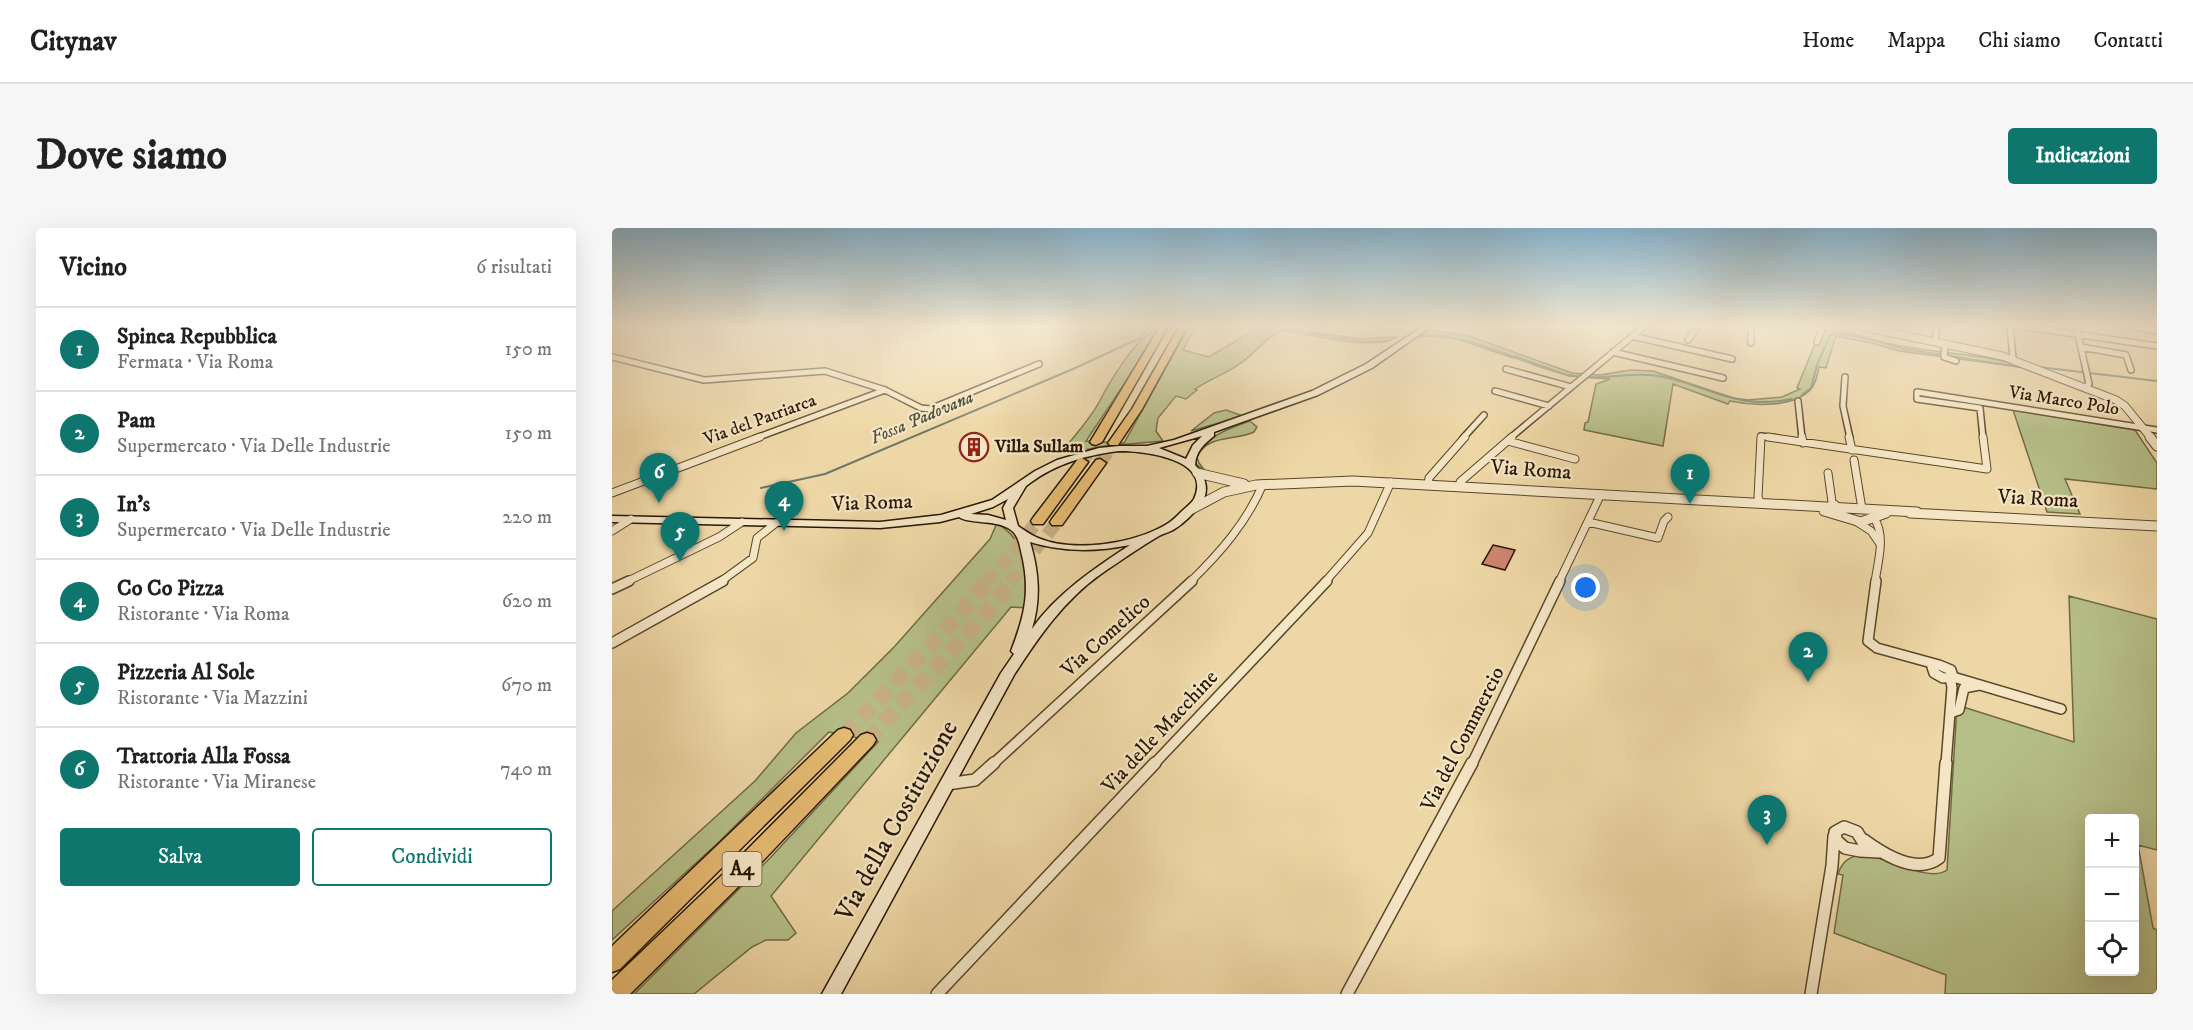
<!DOCTYPE html>
<html lang="it">
<head>
<meta charset="utf-8">
<style>
	:root { --surface:#fff; --page:#f6f6f6; --text:#202124; --muted:#757577; --line:#e0e0e0; --accent:#0f766e }
	body { margin:0; font-family:"IM FELL DW Pica",serif; background:var(--page); color:var(--text) }
	.controls { position:absolute; right:18px; bottom:18px; display:grid; overflow:hidden; border-radius:6px; box-shadow:0 6px 24px #0002 }
	.controls button { width:54px; height:54px; display:grid; place-items:center; padding:0; border:0; border-bottom:2px solid var(--line); background:var(--surface); color:var(--text); font:30px sans-serif }
	.you { position:absolute; left:974px; top:360px; width:21px; height:21px; margin:-15px; border:4px solid #fff; border-radius:50%; background:#1a73e8; box-shadow:0 0 0 9px #1a73e833 }
	.badge { display:grid; place-items:center; width:39px; height:39px; border-radius:50%; background:var(--accent); color:#fff; font-size:20px; font-weight:700 }
	.pin { position:absolute; translate:-50% -50px; filter:drop-shadow(0 2px 3px #0008) }
	.pin::after { content:''; position:absolute; top:32px; width:21px; height:18px; background:inherit; clip-path:polygon(0 0,100% 0,50% 100%) }
	.list { margin:0; padding:0; list-style:none }
	h2 { display:flex; justify-content:space-between; align-items:center; height:78px; margin:0; padding:0 24px; font-size:26px }
	h2 small { font-size:20px; font-weight:400; color:var(--muted) }
	.list li { display:grid; grid-template-columns:39px 1fr auto; gap:18px; align-items:center; box-sizing:border-box; height:84px; padding:0 24px; border-top:2px solid var(--line) }
	.list b { display:block; font-size:22px; white-space:nowrap }
	.list p { margin:0; font-size:20px; white-space:nowrap; color:var(--muted) }
	.list em { font-size:20px; font-style:normal; color:var(--muted) }
	.actions { display:flex; gap:12px; padding:18px 24px }
	.actions a { flex:1; padding:14px 0; border:2px solid var(--accent); border-radius:6px; text-align:center; font-size:21px; color:var(--accent) }
	.actions .main { background:var(--accent); color:#fff }
	.icon { flex:none; width:33px; height:33px; fill:none; stroke:currentColor; stroke-width:2; stroke-linecap:round; stroke-linejoin:round }
	.map { position:relative; flex:none; width:1545px; height:766px; overflow:hidden; border-radius:6px }
	header { display:flex; align-items:center; gap:36px; box-sizing:border-box; height:84px; padding:0 30px; background:var(--surface); border-bottom:2px solid var(--line) }
	header strong { font-size:28px }
	nav { display:flex; gap:33px; margin-inline-start:auto; font-size:21px }
	.intro { display:flex; align-items:center; justify-content:space-between; box-sizing:border-box; height:144px; padding:0 36px }
	h1 { margin:0; font-size:42px }
	.button { padding:15px 27px; border-radius:6px; background:var(--accent); color:#fff; font-size:21px; font-weight:700 }
	main { display:flex; gap:36px; padding:0 36px }
	aside { flex:1; background:var(--surface); border-radius:6px; box-shadow:0 6px 24px #0002 }
	.map>svg:first-child { display:block }
	.green { fill:#b6bf88; stroke:#6f6b44; stroke-width:1.5; fill-rule:evenodd }
	.lines { fill:none; stroke-linecap:round; stroke-linejoin:round }
	.stream { stroke:#6d7868; stroke-width:2 }
	.building { fill:#cf8471; stroke:#281700; stroke-width:1.5 }
	.motorway-tunnel-far1 { stroke:#c6b185; stroke-width:13; stroke-dasharray:13 7; stroke-linecap:butt }
	.motorway-tunnel { stroke:#c6b185; stroke-width:16; stroke-dasharray:16 8; stroke-linecap:butt }
	.minor-far3-casing { stroke:#5a472a; stroke-width:8 }
	.minor-far2-casing { stroke:#5a472a; stroke-width:9 }
	.minor-far1-casing { stroke:#5a472a; stroke-width:12 }
	.minor-casing { stroke:#5a472a; stroke-width:14 }
	.tertiary-far1-casing { stroke:#5a472a; stroke-width:9 }
	.tertiary-casing { stroke:#5a472a; stroke-width:11 }
	.secondary-casing { stroke:#281700; stroke-width:3 }
	.motorway-casing { stroke:#281700; stroke-width:3 }
	.minor-far3 { stroke:#f4e5c5; stroke-width:5 }
	.minor-far2 { stroke:#f4e5c5; stroke-width:7 }
	.minor-far1 { stroke:#f4e5c5; stroke-width:9 }
	.minor { stroke:#f4e5c5; stroke-width:11 }
	.tertiary-far1 { stroke:#f4e5c5; stroke-width:7 }
	.tertiary { stroke:#f4e5c5; stroke-width:9 }
	.secondary { fill:#f4e5c5; fill-rule:evenodd }
	.motorway { fill:#e7bc73; fill-rule:evenodd }
	.labels { text-anchor:middle; dominant-baseline:central; stroke-width:4.5; stroke-linejoin:round; paint-order:stroke }
	.far-street-label { font-size:18px; fill:#281700; stroke:#f4e5c5 }
	.far-water-label { font-size:18px; font-style:italic; fill:#504f3d; stroke:#f4e5c5 }
	.far-poi-label { font-size:18px; font-weight:bold; fill:#281700; stroke:#f4e5c5; text-anchor:start }
	.shield { fill:#f4e5c5; stroke:#65553b; stroke-width:1.5 }
	.shield-label { font-size:20px; font-weight:bold; fill:#281700 }
	.street-label { font-size:21px; fill:#281700; stroke:#f4e5c5 }
	.near-street-label { font-size:26px; fill:#281700; stroke:#f4e5c5 }
</style>
</head>
<body>
<header>
<strong>Citynav</strong>
<nav><a>Home</a><a>Mappa</a><a>Chi siamo</a><a>Contatti</a></nav>
</header>
<div class="intro"><h1>Dove siamo</h1><a class="button">Indicazioni</a></div>
<main>
<aside>
<h2>Vicino<small>6 risultati</small></h2>
<ul class="list">
<li><span class="badge">1</span><div><b>Spinea Repubblica</b><p>Fermata · Via Roma</p></div><em>150 m</em></li>
<li><span class="badge">2</span><div><b>Pam</b><p>Supermercato · Via Delle Industrie</p></div><em>150 m</em></li>
<li><span class="badge">3</span><div><b>In's</b><p>Supermercato · Via Delle Industrie</p></div><em>220 m</em></li>
<li><span class="badge">4</span><div><b>Co Co Pizza</b><p>Ristorante · Via Roma</p></div><em>620 m</em></li>
<li><span class="badge">5</span><div><b>Pizzeria Al Sole</b><p>Ristorante · Via Mazzini</p></div><em>670 m</em></li>
<li><span class="badge">6</span><div><b>Trattoria Alla Fossa</b><p>Ristorante · Via Miranese</p></div><em>740 m</em></li>
</ul>
<div class="actions"><a class="main">Salva</a><a>Condividi</a></div>
</aside>
<div class="map">
<svg width="1545" height="766" viewBox="0 0 1545 766">
	<rect width="100%" height="100%" fill="#eed7a6"/>
	<filter id="stains"><feTurbulence type="fractalNoise" baseFrequency=".00333" numOctaves="4"/><feColorMatrix values="0 0 0 0 .2 0 0 0 0 .09 0 0 0 0 .02 0 0 0 .5 -.17"/></filter>
	<radialGradient id="worn" r=".72"><stop offset=".6" stop-color="#630" stop-opacity="0"/><stop offset="1" stop-color="#630" stop-opacity=".3"/></radialGradient>
	<path class="green" d="M578,97H584L571,122L597,129L651,97L749,111L785,109C762,124 697,106 669,102C654,110 643,125 629,135C614,146 598,151 583,161L585,162L574,171L564,168L546,190L544,203L551,213L493,218L456,225L452,221C464,206 477,192 486,176C498,153 522,112 545,100L522,141L474,213L512,215Z
		M817,102L857,108L960,145L988,147L1018,142L1041,143L1121,170L1136,172L1170,169L1188,161L1185,160L1203,116H1206L1212,104L1217,102C1243,104 1265,114 1289,118C1330,126 1377,126 1416,140L1287,123L1260,115L1224,108L1214,140L1207,139C1205,147 1205,154 1199,161C1182,180 1141,178 1118,173L1116,176L1061,156L1051,218L972,202L973,195L976,194L984,156L998,151L957,148L903,128L901,130L836,108H809Z
		M614,182L631,188L579,203L602,185Z
		M1401,182L1523,202L1545,235V261L1453,251L1468,286L1435,284Z
		M638,193L645,199L642,204C623,213 595,206 585,229L587,235L593,243L584,236L583,232C593,208 615,201 638,193Z
		M385,295C419,317 415,344 415,380L399,379L159,668L184,705L176,712H154L140,719L82,766H22L158,630L266,514L217,504L108,613L0,712V683L143,553L184,505L236,465L283,418L378,311Z
		M1457,368L1545,391V622L1526,617L1541,700L1545,702V766H1333L1334,747L1222,705L1231,647L1226,646C1241,598 1308,661 1335,642L1345,477L1462,514ZM1478,590H1522V744H1478Z"/>
	<g class="lines">
		<path class="stream" d="M654,97L752,114L777,113
			M803,108C865,105 900,134 956,147C988,154 1020,142 1052,149C1101,160 1125,182 1180,171
			M1427,139L1545,153
			M1190,167L1199,160L1205,137L1218,107L1222,106L1250,109L1292,121L1414,140
			M149,260L213,246L461,141L528,110L538,97"/>
	</g>
	<path class="building" d="M881,317L903,322L893,342L870,336Z"/>
	<g class="lines">
		<path class="motorway-tunnel-far1" d="M470,234L484,214
			M488,235L502,215
			M375,354L426,293
			M398,354L445,294"/>
		<path class="motorway-tunnel" d="M232,507L347,387L376,353
			M255,512L370,390L399,353"/>
		<g class="minor-far3-casing">
			<path id="minor-far3" d="M1139,97V115
				M1398,97L1401,130L1399,131
				M1401,97L1545,118
				M1464,97L1477,156L1472,160
				M1517,97L1545,103
				M1020,108L1120,131
				M1076,112L1087,97
				M1205,114L1212,97
				M1323,114L1325,97
				M1333,116L1332,129L1344,133
				M1469,119L1514,127L1519,142
				M1001,124L1111,150
				M0,129L92,152L213,143L273,162L309,180L318,181L427,136
				M894,141L959,159
				M1233,149L1231,178L1238,210
				M883,163L937,178
				M1186,173L1190,210
				M144,210L273,162
				M851,210L872,187
				M898,210L1034,97
				M1149,210V208L1166,210
				M1371,210L1368,180L1305,171V164L1545,202"/>
		</g>
		<g class="minor-far2-casing">
			<path id="minor-far2" d="M1149,209L1146,269L1149,276
				M1156,209L1375,241L1371,209
				M1190,209L1191,215
				M1237,209L1240,222
				M896,213L963,231
				M1242,232L1250,281
				M1216,245L1220,274L1227,280
				M816,256L817,250L853,209
				M848,257V254L900,209
				M0,265L148,209
				M1262,290C1274,308 1266,333 1263,354
				M976,294L1046,310L1052,293L1056,289
				M1245,294L1259,303L1268,316
				M0,303L19,291
				M14,354L107,309L130,294
				M108,354L141,330L145,310L164,295
				M578,354C608,325 635,294 651,256
				M713,354L756,305L779,254
				M947,354L989,266"/>
		</g>
		<g class="minor-far1-casing">
			<path id="minor-far1" d="M1264,353L1256,413L1265,420L1327,437
				M0,361L17,353
				M0,415L111,353
				M1327,437L1339,442L1341,449L1331,450L1322,445L1320,439Z
				M1341,449L1449,481
				M1338,485L1347,482L1352,460L1367,457
				M381,536L580,353
				M542,536L715,353
				M860,536L948,353
				M1334,536L1340,459L1338,450"/>
		</g>
		<g class="minor-casing">
			<path id="minor" d="M335,556L363,552L382,535
				M1232,599L1245,604L1253,617L1248,623L1233,620L1224,612L1223,604Z
				M1252,612C1271,626 1305,647 1327,630L1334,535
				M1248,623L1267,624
				M325,766L543,535
				M735,766L860,535
				M1199,766L1220,638L1222,608"/>
		</g>
		<g class="tertiary-far1-casing">
			<path id="tertiary-far1" d="M1242,97L1390,128L1504,172L1513,178L1539,210"/>
		</g>
		<g class="tertiary-casing">
			<path id="tertiary" d="M1538,209L1545,218
				M585,245L632,256
				M580,281L612,264L644,257L741,253L1305,284
				M1212,283L1249,294L1274,285
				M1298,285L1545,298"/>
		</g>
		<g class="secondary-casing">
			<path id="secondary" d="M813,97H821L760,140L706,167L602,204V208C592,216 584,223 583,237C594,248 599,265 587,278C581,286 572,295 564,300C559,304 552,305 547,308C528,319 508,333 489,346C452,372 426,410 402,447L229,766H210L389,445L402,426L399,423C413,387 419,362 409,323C407,313 405,305 396,300C382,292 357,296 347,289L328,294L268,300L0,294V288L268,294L329,287L380,272L423,243L445,232L487,220L507,218H535L562,212L700,163L754,136ZM590,208L581,217L574,231L547,220ZM507,223C531,223 601,230 582,271C579,276 573,280 569,284C565,288 560,293 555,296C522,316 461,325 426,310C419,307 412,302 406,298L401,280L414,258L418,255C445,235 475,227 507,223ZM396,271L391,280L394,292L376,287L359,286L381,279ZM418,314C452,324 483,324 518,317C484,339 443,367 420,401C429,371 427,344 418,314Z"/>
		</g>
		<g class="motorway-casing">
			<path id="motorway" d="M549,97H557L490,214L484,217L480,216L478,214Z
				M568,97H576L530,181L506,217H498L496,215L520,181Z
				M470,230L476,234L431,296H421L419,293L421,290L466,231Z
				M488,231L494,235L450,297H440L438,294L440,291L484,232Z
				M232,500L238,502L241,507L238,512L8,741L0,744V718L226,502Z
				M255,505L261,507L264,512L261,517L124,661L18,766H0V752L110,647L249,507Z"/>
		</g>
		<use href="#minor-far3" class="minor-far3"/>
		<use href="#minor-far2" class="minor-far2"/>
		<use href="#minor-far1" class="minor-far1"/>
		<use href="#minor" class="minor"/>
		<use href="#tertiary-far1" class="tertiary-far1"/>
		<use href="#tertiary" class="tertiary"/>
		<use href="#secondary" class="secondary"/>
		<use href="#motorway" class="motorway"/>
	</g>
	<linearGradient id="sky" x2="0" y2="1"><stop stop-color="#89b6d1"/><stop offset="0.48" stop-color="#f7edd7"/><stop offset="1" stop-color="#f7edd7" stop-opacity="0"/></linearGradient>
	<rect width="1545" height="204" fill="url(#sky)"/>
	<defs>
		<g id="building-ring" transform="scale(1.5)"><circle r="9.5" fill="#f4e5c5" stroke="#8f2418" stroke-width="1.5"/><path d="M-4-6H4V6H1V3H-1V6H-4ZM-2.5-4.3h1.7v1.8h-1.7ZM.8-4.3h1.7v1.8H.8ZM-2.5-1h1.7V.8h-1.7ZM.8-1h1.7V.8H.8Z" fill="#8f2418"/></g>
	</defs>
	<g fill-rule="evenodd">
		<use href="#building-ring" x="362" y="219"/>
	</g>
	<g class="labels">
		<g class="far-street-label">
			<text transform="translate(1452 173) rotate(9)">Via Marco Polo</text>
			<text transform="translate(148 192) rotate(-20)">Via del Patriarca</text>
		</g>
		<g class="far-water-label">
			<text transform="translate(310 190) rotate(-23)">Fossa Padovana</text>
		</g>
		<g class="far-poi-label">
			<text x="383" y="219">Villa Sullam</text>
		</g>
		<rect class="shield" x="110.5" y="624" width="39" height="34" rx="4.5"/>
		<g class="shield-label">
			<text x="130" y="641">A4</text>
		</g>
		<g class="street-label">
			<text transform="translate(919 242) rotate(4)">Via Roma</text>
			<text transform="translate(1426 271) rotate(3)">Via Roma</text>
			<text transform="translate(260 275) rotate(-2)">Via Roma</text>
			<text transform="translate(494 408) rotate(-42)">Via Comelico</text>
			<text transform="translate(548 504) rotate(-47)">Via delle Macchine</text>
			<text transform="translate(851 511) rotate(-63)">Via del Commercio</text>
		</g>
		<g class="near-street-label">
			<text transform="translate(285 593) rotate(-61)">Via della Costituzione</text>
		</g>
	</g>
	<rect width="100%" height="100%" filter="url(#stains)"/>
	<rect width="100%" height="100%" fill="url(#worn)"/>
</svg>
<div class="controls">
<button>+</button>
<button>−</button>
<button><svg class="icon" aria-label="locate" viewBox="0 0 24 24"><circle cx="12" cy="12" r="6"/><path d="M12 2v4M12 18v4M2 12h4M18 12h4"/></svg></button>
</div>
<div class="you"></div>
<div class="pin badge" style="left:1078px;top:276px">1</div>
<div class="pin badge" style="left:1196px;top:454px">2</div>
<div class="pin badge" style="left:1155px;top:617px">3</div>
<div class="pin badge" style="left:172px;top:303px">4</div>
<div class="pin badge" style="left:68px;top:334px">5</div>
<div class="pin badge" style="left:47px;top:275px">6</div>
</div>
</main>
</body>
</html>
